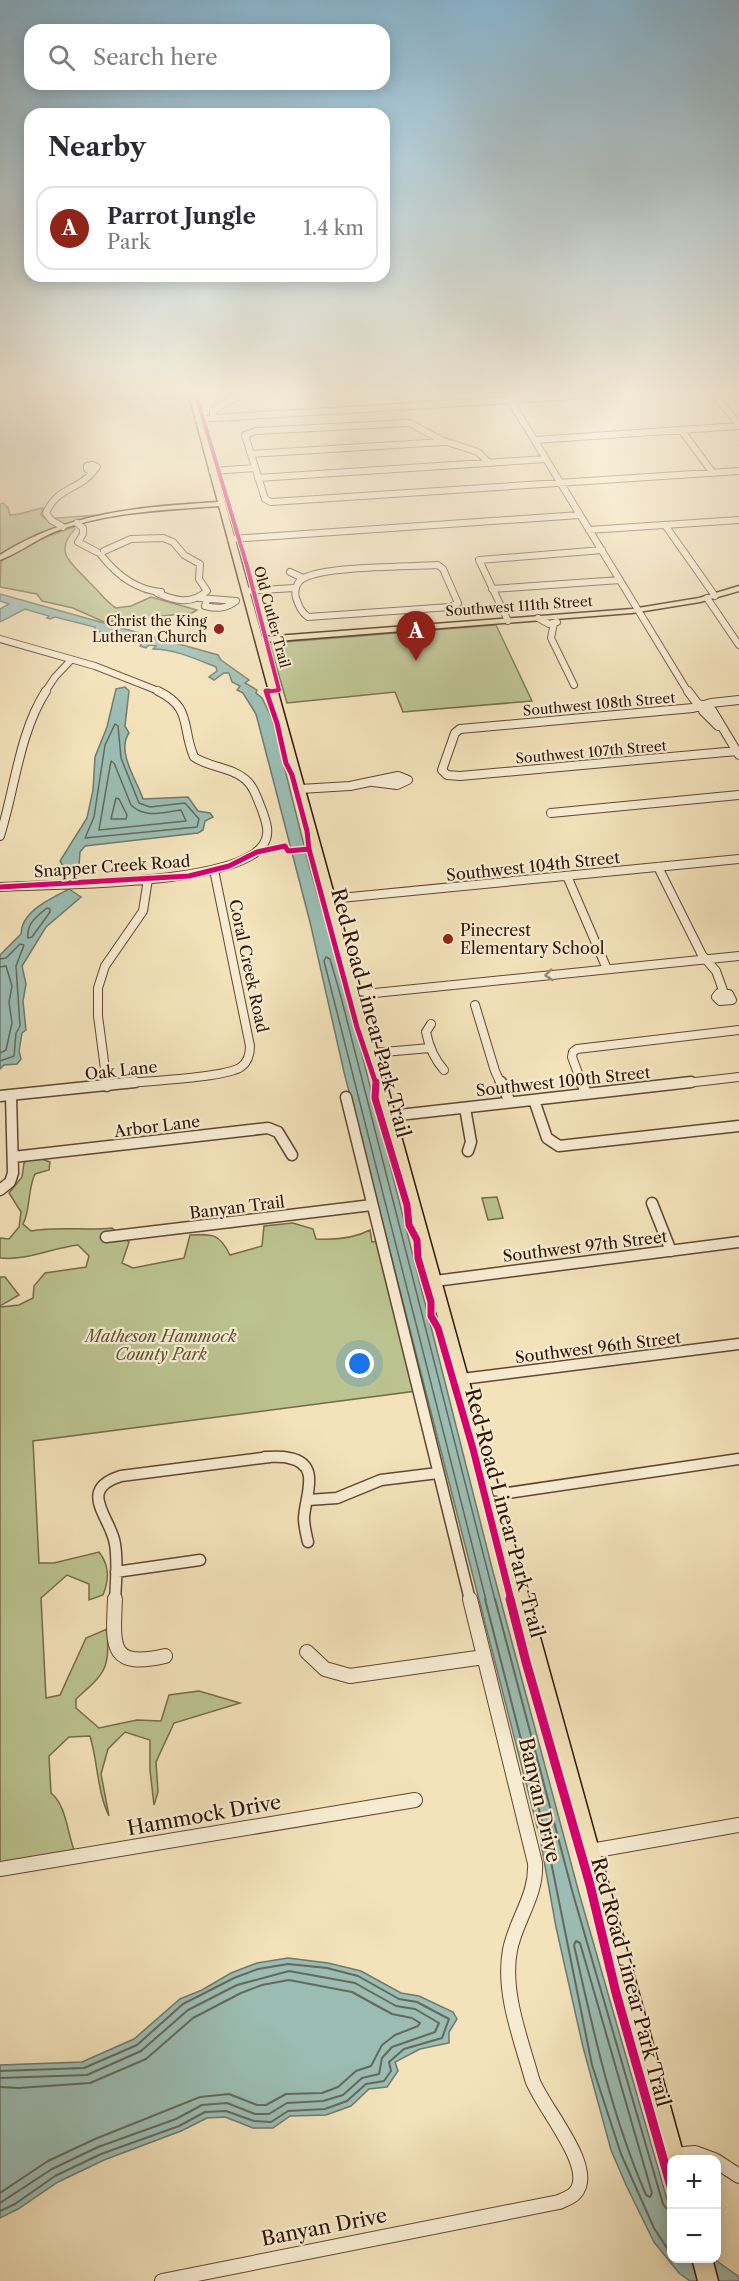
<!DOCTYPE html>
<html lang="en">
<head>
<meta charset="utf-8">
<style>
	:root { --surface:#fff; --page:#f2f2f3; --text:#2b2b33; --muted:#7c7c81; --line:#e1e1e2; --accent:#8f2418 }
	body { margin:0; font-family:"Libre Caslon Text",serif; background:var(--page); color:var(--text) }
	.controls { position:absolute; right:18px; bottom:18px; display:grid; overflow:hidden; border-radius:12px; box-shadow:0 3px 15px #0003 }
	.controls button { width:54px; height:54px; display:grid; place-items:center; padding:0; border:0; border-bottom:2px solid var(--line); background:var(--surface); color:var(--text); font:30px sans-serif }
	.you { position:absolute; left:360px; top:1364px; width:21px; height:21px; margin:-15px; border:4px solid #fff; border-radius:50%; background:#1a73e8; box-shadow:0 0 0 9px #1a73e833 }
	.badge { display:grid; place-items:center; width:39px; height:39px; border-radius:50%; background:var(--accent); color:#fff; font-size:20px; font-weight:700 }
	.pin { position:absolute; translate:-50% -50px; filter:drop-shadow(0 2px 3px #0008) }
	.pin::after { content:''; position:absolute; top:32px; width:21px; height:18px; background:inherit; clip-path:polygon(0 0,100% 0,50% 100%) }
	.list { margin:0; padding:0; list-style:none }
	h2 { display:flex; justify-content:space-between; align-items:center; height:78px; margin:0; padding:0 24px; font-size:26px }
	h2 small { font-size:20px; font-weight:400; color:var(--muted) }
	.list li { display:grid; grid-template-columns:39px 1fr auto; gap:18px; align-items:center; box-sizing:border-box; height:84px; margin:0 12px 12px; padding:0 12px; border:2px solid var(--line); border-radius:18px }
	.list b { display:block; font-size:22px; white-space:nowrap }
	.list p { margin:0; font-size:20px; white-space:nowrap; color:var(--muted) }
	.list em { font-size:20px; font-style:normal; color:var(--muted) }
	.icon { flex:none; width:33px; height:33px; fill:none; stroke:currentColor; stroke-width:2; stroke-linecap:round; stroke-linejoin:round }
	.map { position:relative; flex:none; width:739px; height:2281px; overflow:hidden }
	.search { position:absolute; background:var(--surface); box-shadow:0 3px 15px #0003; left:24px; top:24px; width:366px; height:66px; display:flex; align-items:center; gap:15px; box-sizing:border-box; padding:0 21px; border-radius:18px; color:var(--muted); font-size:22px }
	.panel { position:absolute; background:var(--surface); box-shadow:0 3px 15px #0003; left:24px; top:108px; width:366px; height:174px; border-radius:18px }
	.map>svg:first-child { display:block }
	.green { fill:#bbc390; stroke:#766b4a; stroke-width:1.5 }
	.water { fill:#9bbdb3; stroke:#70796d; stroke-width:1.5 }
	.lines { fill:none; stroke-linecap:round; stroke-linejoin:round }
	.shore-far1 { stroke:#66685c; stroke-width:1.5 }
	.shore { stroke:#66685c; stroke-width:2 }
	.minor-far3-casing { stroke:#614732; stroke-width:8 }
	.minor-far2-casing { stroke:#614732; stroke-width:10 }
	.minor-far1-casing { stroke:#614732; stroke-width:13 }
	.minor-casing { stroke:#614732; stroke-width:16 }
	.major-casing { stroke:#301304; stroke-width:3 }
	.minor-far3 { stroke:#f7ecd2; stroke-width:6 }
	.minor-far2 { stroke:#f7ecd2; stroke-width:8 }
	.minor-far1 { stroke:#f7ecd2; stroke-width:10 }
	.minor { stroke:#f7ecd2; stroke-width:14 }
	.major { fill:#f3e2ba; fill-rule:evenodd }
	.cycleway-far3-casing { stroke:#f7ecd2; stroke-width:6 }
	.cycleway-far2-casing { stroke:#f7ecd2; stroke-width:8 }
	.cycleway-far1-casing { stroke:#f7ecd2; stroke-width:10 }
	.cycleway-casing { stroke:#f7ecd2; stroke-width:13 }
	.cycleway-far3 { stroke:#d6006c; stroke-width:4 }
	.cycleway-far2 { stroke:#d6006c; stroke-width:5 }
	.cycleway-far1 { stroke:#d6006c; stroke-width:7 }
	.cycleway { stroke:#d6006c; stroke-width:9 }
	.oneway { stroke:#9d8a75 }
	.poi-dot { fill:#8f2418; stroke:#f7ecd2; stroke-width:2 }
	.labels { text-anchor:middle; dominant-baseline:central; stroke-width:4.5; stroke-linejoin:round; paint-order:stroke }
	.far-street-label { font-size:14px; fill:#301304; stroke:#f7ecd2 }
	.far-poi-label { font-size:14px; fill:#301304; stroke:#f7ecd2; text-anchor:end }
	.street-label { font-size:16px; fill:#301304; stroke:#f7ecd2 }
	.poi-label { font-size:16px; fill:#301304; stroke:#f7ecd2; text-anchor:start }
	.park-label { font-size:16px; font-style:italic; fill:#615135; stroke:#f7ecd2 }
	.near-street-label { font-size:20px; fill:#301304; stroke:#f7ecd2 }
</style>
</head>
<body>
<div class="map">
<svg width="739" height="2281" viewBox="0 0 739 2281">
	<rect width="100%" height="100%" fill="#f3e2ba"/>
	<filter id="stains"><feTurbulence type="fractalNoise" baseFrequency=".00333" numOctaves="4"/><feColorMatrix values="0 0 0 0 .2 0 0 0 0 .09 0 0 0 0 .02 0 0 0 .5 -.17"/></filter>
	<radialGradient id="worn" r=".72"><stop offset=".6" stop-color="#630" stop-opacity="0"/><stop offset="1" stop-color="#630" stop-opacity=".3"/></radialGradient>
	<path class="green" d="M3,503L8,508L10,515C22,515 31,510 43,508L41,515L46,519L97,515L39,533L0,554V504Z
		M74,527L75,529C52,553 73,564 89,582C99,591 105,601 116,608L131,606L151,597L197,610L192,613L104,622L73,608L42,601L37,594L0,587L1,561L34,541Z
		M496,625L532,701L403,712L395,692L287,703L270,645L273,643Z
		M29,1158L42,1159L50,1162L49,1170L35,1174C27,1191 31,1209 23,1224L31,1231C59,1226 85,1231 112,1228L129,1242L122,1263L133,1268L184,1258L190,1235C213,1234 219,1233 230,1255L262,1246L264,1226L293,1223L313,1229L316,1239C334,1240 353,1239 370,1230L372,1242L388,1240L424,1390L33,1441L39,1563H54L99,1552C110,1566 109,1580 103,1595L89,1600V1584L67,1575L41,1598L46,1698L60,1695L86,1638L107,1629C110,1670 105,1673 76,1699V1708L99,1728L137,1720L161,1721L169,1695L199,1691L240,1703L174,1723L156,1762L158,1792L154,1805L150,1770V1740L125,1732L108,1749L101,1774L109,1816C97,1791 98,1763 90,1736L69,1737L49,1756L51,1793C66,1805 67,1831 74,1850L54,1853V1858L0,1866V1307L19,1305L33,1298L34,1286L45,1273L86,1267L89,1256L78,1245C52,1248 25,1261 0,1258V1238L9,1239L19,1227L21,1212L9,1193L22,1177L24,1163Z
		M497,1197L503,1218L488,1220L482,1198Z
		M0,1277H5L19,1295L0,1306Z"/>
	<path class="water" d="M0,594L218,655L221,660L249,680L245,683L257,690L256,693L262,698L272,718L309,865L347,995L492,1568L579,1893L671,2213L672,2258L714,2259L739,2277V2281H690L679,2273L654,2242L626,2185L611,2150L583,2047L556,1927L540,1838L344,1072L310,922L256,714L243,693L237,690L240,686L232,682L229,673H224L214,680L209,677L217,671L216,667C196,659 174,649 153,649L156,646L149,645L146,648L140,646L142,643L123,638L117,634H103L95,629V627L55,617L50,619L47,618L49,616L25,609L0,622V609L9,604L0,601Z
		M125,687L129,691L125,726L129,733C116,751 137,781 143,799L188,797L198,811L210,813L213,817L205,821L203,830L198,833L85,846L80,852L79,865L75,868L65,869L60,861L87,818L93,790L95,757L107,727L116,689Z
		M69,889L81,897L46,927L22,966L26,984L23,1001L26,1030L22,1033L19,1051L21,1059L17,1064L4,1065L0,1069V955L21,934C21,911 52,898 69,889Z
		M288,1958L328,1963L361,1971L401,1993L419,1996L453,2012L457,2019L449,2032V2043L420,2049L395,2062L398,2071L387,2087L369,2089L351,2106L326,2115L290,2116L273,2128H253L225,2117L207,2118L181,2131L104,2160L58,2182L18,2209L0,2218V2065L82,2062L134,2039L180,1999L202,1990L231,1973L257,1963Z"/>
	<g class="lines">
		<path class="shore-far1" d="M115,724L118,726L121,758L139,803L150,807L185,803L199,819L197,827L85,838L94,817L105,745Z
			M111,761L114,763L131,805C145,819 164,812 181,810L186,821L99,830Z
			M116,798L119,799L127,815L126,819H111Z
			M47,908L50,909V912L32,937L28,938C26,924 37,916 47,908Z
			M0,959L6,958L20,944L24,945L16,966L20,1026L16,1033L14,1056L0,1061
			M0,967L6,966L12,986L9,1002L12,1023L6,1050L0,1053
			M486,1600L324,961L326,957L330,959L341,997L495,1600"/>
		<path class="shore" d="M485,1599L546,1837L592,2065L621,2154L654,2228L672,2256
			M495,1599L573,1894L663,2204L666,2208L672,2209
			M576,1941L580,1943L652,2193L650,2197L646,2195C611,2114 593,2030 574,1945Z
			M0,2071L84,2068L137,2045L183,2004L234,1978L258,1969L288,1964L327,1968L358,1976L399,1999L417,2002L449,2019L442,2038L404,2049L389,2062L391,2071L384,2081L366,2084L347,2101L325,2109L288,2111L271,2122L254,2121L226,2111L205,2112L179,2126L101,2154L55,2176L15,2204L0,2211
			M0,2078L87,2075L141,2051L188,2010L237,1985L289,1971L355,1983L396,2006L415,2009L439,2023L435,2032L392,2047L382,2058L379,2074L362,2078L343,2095L323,2101L287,2103L269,2114H255L227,2103L202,2105L176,2119L98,2147L52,2169L0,2203
			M0,2087L19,2088L90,2083L146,2059L193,2018L241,1993L262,1985L289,1980L352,1992L392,2014L412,2018L420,2023L418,2026L395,2035L382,2045L371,2066L356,2071L338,2087L322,2093L286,2094L266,2105H257L229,2094L200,2097L95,2139L48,2161L0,2193"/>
		<g class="minor-far3-casing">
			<path id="minor-far3" d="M714,395L739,424
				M510,400L688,692
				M213,418V410L241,395
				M198,419L591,395
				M681,430L713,473
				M535,440L739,426
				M251,454L443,442
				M489,463L478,452L441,440L410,423L256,431L245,435L265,499L271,502L739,471
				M93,465L97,467L93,472L87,469V466Z
				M212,471L255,468
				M258,478L546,459
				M77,523L83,528V534L78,542L97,552
				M665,525L715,596
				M63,527L51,520L46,513C57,487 79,490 93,472
				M589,530L739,520
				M231,539L580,515
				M104,551L131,539L163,538L173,542L184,555L200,564L199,579L207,591C191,605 175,601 157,593
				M101,555C116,574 136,590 161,592
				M438,565L443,569L458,603L450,607L308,617C301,612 299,606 296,598C294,591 296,582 304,578C327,566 408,567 438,565Z
				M290,572L303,578
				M492,589L620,580
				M246,591L294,588
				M199,598L236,601C226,609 217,609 205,606L207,600
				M707,598L739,645
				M538,618L549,624L557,622
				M508,621L479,560L602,550
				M554,623L551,638L574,685
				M0,639L95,666L161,692
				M45,692L55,677L71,660"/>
		</g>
		<g class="minor-far2-casing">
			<path id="minor-far2" d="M688,691L697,703L712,710L739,755
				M703,705V711L718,726
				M737,751L460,776L447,775L442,770L455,733L460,729L693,708L711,703L739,700
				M300,789L350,786L398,776L408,780L397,785L373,782
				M551,813L739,795
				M0,836C15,789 19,733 46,691
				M658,867L702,955L716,971L724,993
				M567,876L607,969
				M0,887C51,884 236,886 263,845C271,833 266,822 262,810C258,801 255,789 248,782C234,767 210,768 194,757C181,727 193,708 158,691
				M330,899L739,859
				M719,993L729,994L732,1000L720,1001L716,997Z
				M355,995L739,956
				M475,1005L495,1071L501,1084
				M431,1024L426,1032C429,1047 434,1059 444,1070
				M372,1053L430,1048
				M107,1084L98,1016V988L105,966L143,911L148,879
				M120,1084C144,1081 225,1078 241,1067C248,1062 250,1054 250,1046L214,870
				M582,1084L572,1057L573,1052L577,1049L739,1030
				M678,1084L739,1077"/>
		</g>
		<g class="minor-far1-casing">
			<path id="minor-far1" d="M107,1082V1086
				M501,1082L510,1102
				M582,1082L586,1094
				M0,1096L135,1082
				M346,1097L470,1600
				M534,1100L547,1138L559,1146L739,1126
				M465,1108L471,1142L468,1151
				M390,1116L691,1082
				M13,1157L268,1128L278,1132L292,1155
				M0,1190L10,1182L13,1173L11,1096
				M652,1203L671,1251
				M106,1237L372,1205
				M435,1281L739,1242
				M462,1379L739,1344
				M265,1457C273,1457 281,1456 289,1458C322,1464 305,1496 304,1518C304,1526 306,1534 308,1542
				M494,1495L739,1459
				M308,1500L337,1498L381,1480L438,1473
				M116,1572L200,1560
				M115,1600C116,1582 118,1563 115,1544C111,1517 76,1490 121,1476L270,1457"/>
		</g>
		<g class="minor-casing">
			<path id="minor" d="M115,1599C113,1646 109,1669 165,1656
				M307,1652L325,1669L350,1676L484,1657
				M591,1851L739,1825
				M0,1869L415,1800
				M674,2155L695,2153L714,2160
				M716,2161L739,2176
				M162,2281L559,2202C563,2200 572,2197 575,2193C598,2168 540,2105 532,2079C521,2039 502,1992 510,1950C516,1919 537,1896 535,1863L470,1599"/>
		</g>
		<g class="major-casing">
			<path id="major" d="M189,395H195L262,637L632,609L699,598L739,586V591L700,602L632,613L264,642L685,2160H672V2168L668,2167L665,2160L219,506C163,510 106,512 54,532C35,540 19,553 0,560V555C68,512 140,507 218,502Z
				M692,2258H712L718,2281H698Z"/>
		</g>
		<use href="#minor-far3" class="minor-far3"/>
		<use href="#minor-far2" class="minor-far2"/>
		<use href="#minor-far1" class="minor-far1"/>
		<use href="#minor" class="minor"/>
		<use href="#major" class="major"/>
		<g class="cycleway-far3-casing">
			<path id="cycleway-far3" d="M196,395L247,566L279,690L266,692"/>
		</g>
		<g class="cycleway-far2-casing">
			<path id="cycleway-far2" d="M269,691H266L277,723L286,763L292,775L307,831L309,849L357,1027L376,1084
				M0,887L189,876L229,866L257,852L285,846L288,851L309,849"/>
		</g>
		<g class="cycleway-far1-casing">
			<path id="cycleway-far1" d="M376,1082L375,1098L407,1205L409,1225L417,1240L418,1258L431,1302V1316L438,1328L473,1449L511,1600"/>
		</g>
		<g class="cycleway-casing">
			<path id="cycleway" d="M510,1599L526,1662L590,1885L616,1993L672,2190"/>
		</g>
		<use href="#cycleway-far3" class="cycleway-far3"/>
		<use href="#cycleway-far2" class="cycleway-far2"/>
		<use href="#cycleway-far1" class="cycleway-far1"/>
		<use href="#cycleway" class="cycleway"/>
	</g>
	<defs><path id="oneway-chevron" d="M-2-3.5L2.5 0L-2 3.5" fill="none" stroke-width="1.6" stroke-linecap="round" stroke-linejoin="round" transform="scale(1.5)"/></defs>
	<use class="oneway" href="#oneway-chevron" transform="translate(549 975) rotate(174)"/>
	<linearGradient id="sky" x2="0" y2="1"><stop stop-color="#89b8d3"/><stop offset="0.55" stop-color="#faf2e0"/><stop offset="1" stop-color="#faf2e0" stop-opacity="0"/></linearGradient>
	<rect width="739" height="714" fill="url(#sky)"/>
	<g class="poi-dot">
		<circle cx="219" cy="629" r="6"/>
		<circle cx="448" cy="939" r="6"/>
	</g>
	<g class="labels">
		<g class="far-street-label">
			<text transform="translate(519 606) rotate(-4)">Southwest 111th Street</text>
			<text transform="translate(272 617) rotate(75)">Old Cutler Trail</text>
			<text transform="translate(599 704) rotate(-5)">Southwest 108th Street</text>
			<text transform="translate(591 752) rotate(-5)">Southwest 107th Street</text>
		</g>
		<g class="far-poi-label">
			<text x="207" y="621">Christ the King<tspan x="207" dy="16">Lutheran Church</tspan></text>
		</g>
		<g class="street-label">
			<text transform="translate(112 866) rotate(-4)">Snapper Creek Road</text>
			<text transform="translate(533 866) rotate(-6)">Southwest 104th Street</text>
			<text transform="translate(249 966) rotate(78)">Coral Creek Road</text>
			<text transform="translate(121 1070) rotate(-6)">Oak Lane</text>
			<text transform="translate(563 1081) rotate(-6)">Southwest 100th Street</text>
			<text transform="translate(157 1126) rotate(-7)">Arbor Lane</text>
			<text transform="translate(237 1207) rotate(-7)">Banyan Trail</text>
			<text transform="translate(585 1246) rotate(-7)">Southwest 97th Street</text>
			<text transform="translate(598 1347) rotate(-7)">Southwest 96th Street</text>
		</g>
		<g class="poi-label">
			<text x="460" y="930">Pinecrest<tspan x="460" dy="18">Elementary School</tspan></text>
		</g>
		<g class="park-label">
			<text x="161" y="1336">Matheson Hammock<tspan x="161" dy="18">County Park</tspan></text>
		</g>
		<g class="near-street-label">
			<text transform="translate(371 1013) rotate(75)">Red Road Linear Park Trail</text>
			<text transform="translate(505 1513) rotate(75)">Red Road Linear Park Trail</text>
			<text transform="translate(540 1800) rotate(77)">Banyan Drive</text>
			<text transform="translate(204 1815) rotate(-10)">Hammock Drive</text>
			<text transform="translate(631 1982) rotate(75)">Red Road Linear Park Trail</text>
			<text transform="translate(324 2227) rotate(-11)">Banyan Drive</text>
		</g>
	</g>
	<rect width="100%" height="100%" filter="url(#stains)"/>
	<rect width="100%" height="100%" fill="url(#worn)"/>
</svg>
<div class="controls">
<button>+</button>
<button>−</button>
</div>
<div class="you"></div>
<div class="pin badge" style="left:416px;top:661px">A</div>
<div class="search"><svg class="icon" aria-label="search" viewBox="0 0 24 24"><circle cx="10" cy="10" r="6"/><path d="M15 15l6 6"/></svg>Search here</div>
<section class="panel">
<h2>Nearby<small></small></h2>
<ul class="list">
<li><span class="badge">A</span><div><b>Parrot Jungle</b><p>Park</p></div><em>1.4 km</em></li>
</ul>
</section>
</div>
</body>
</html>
